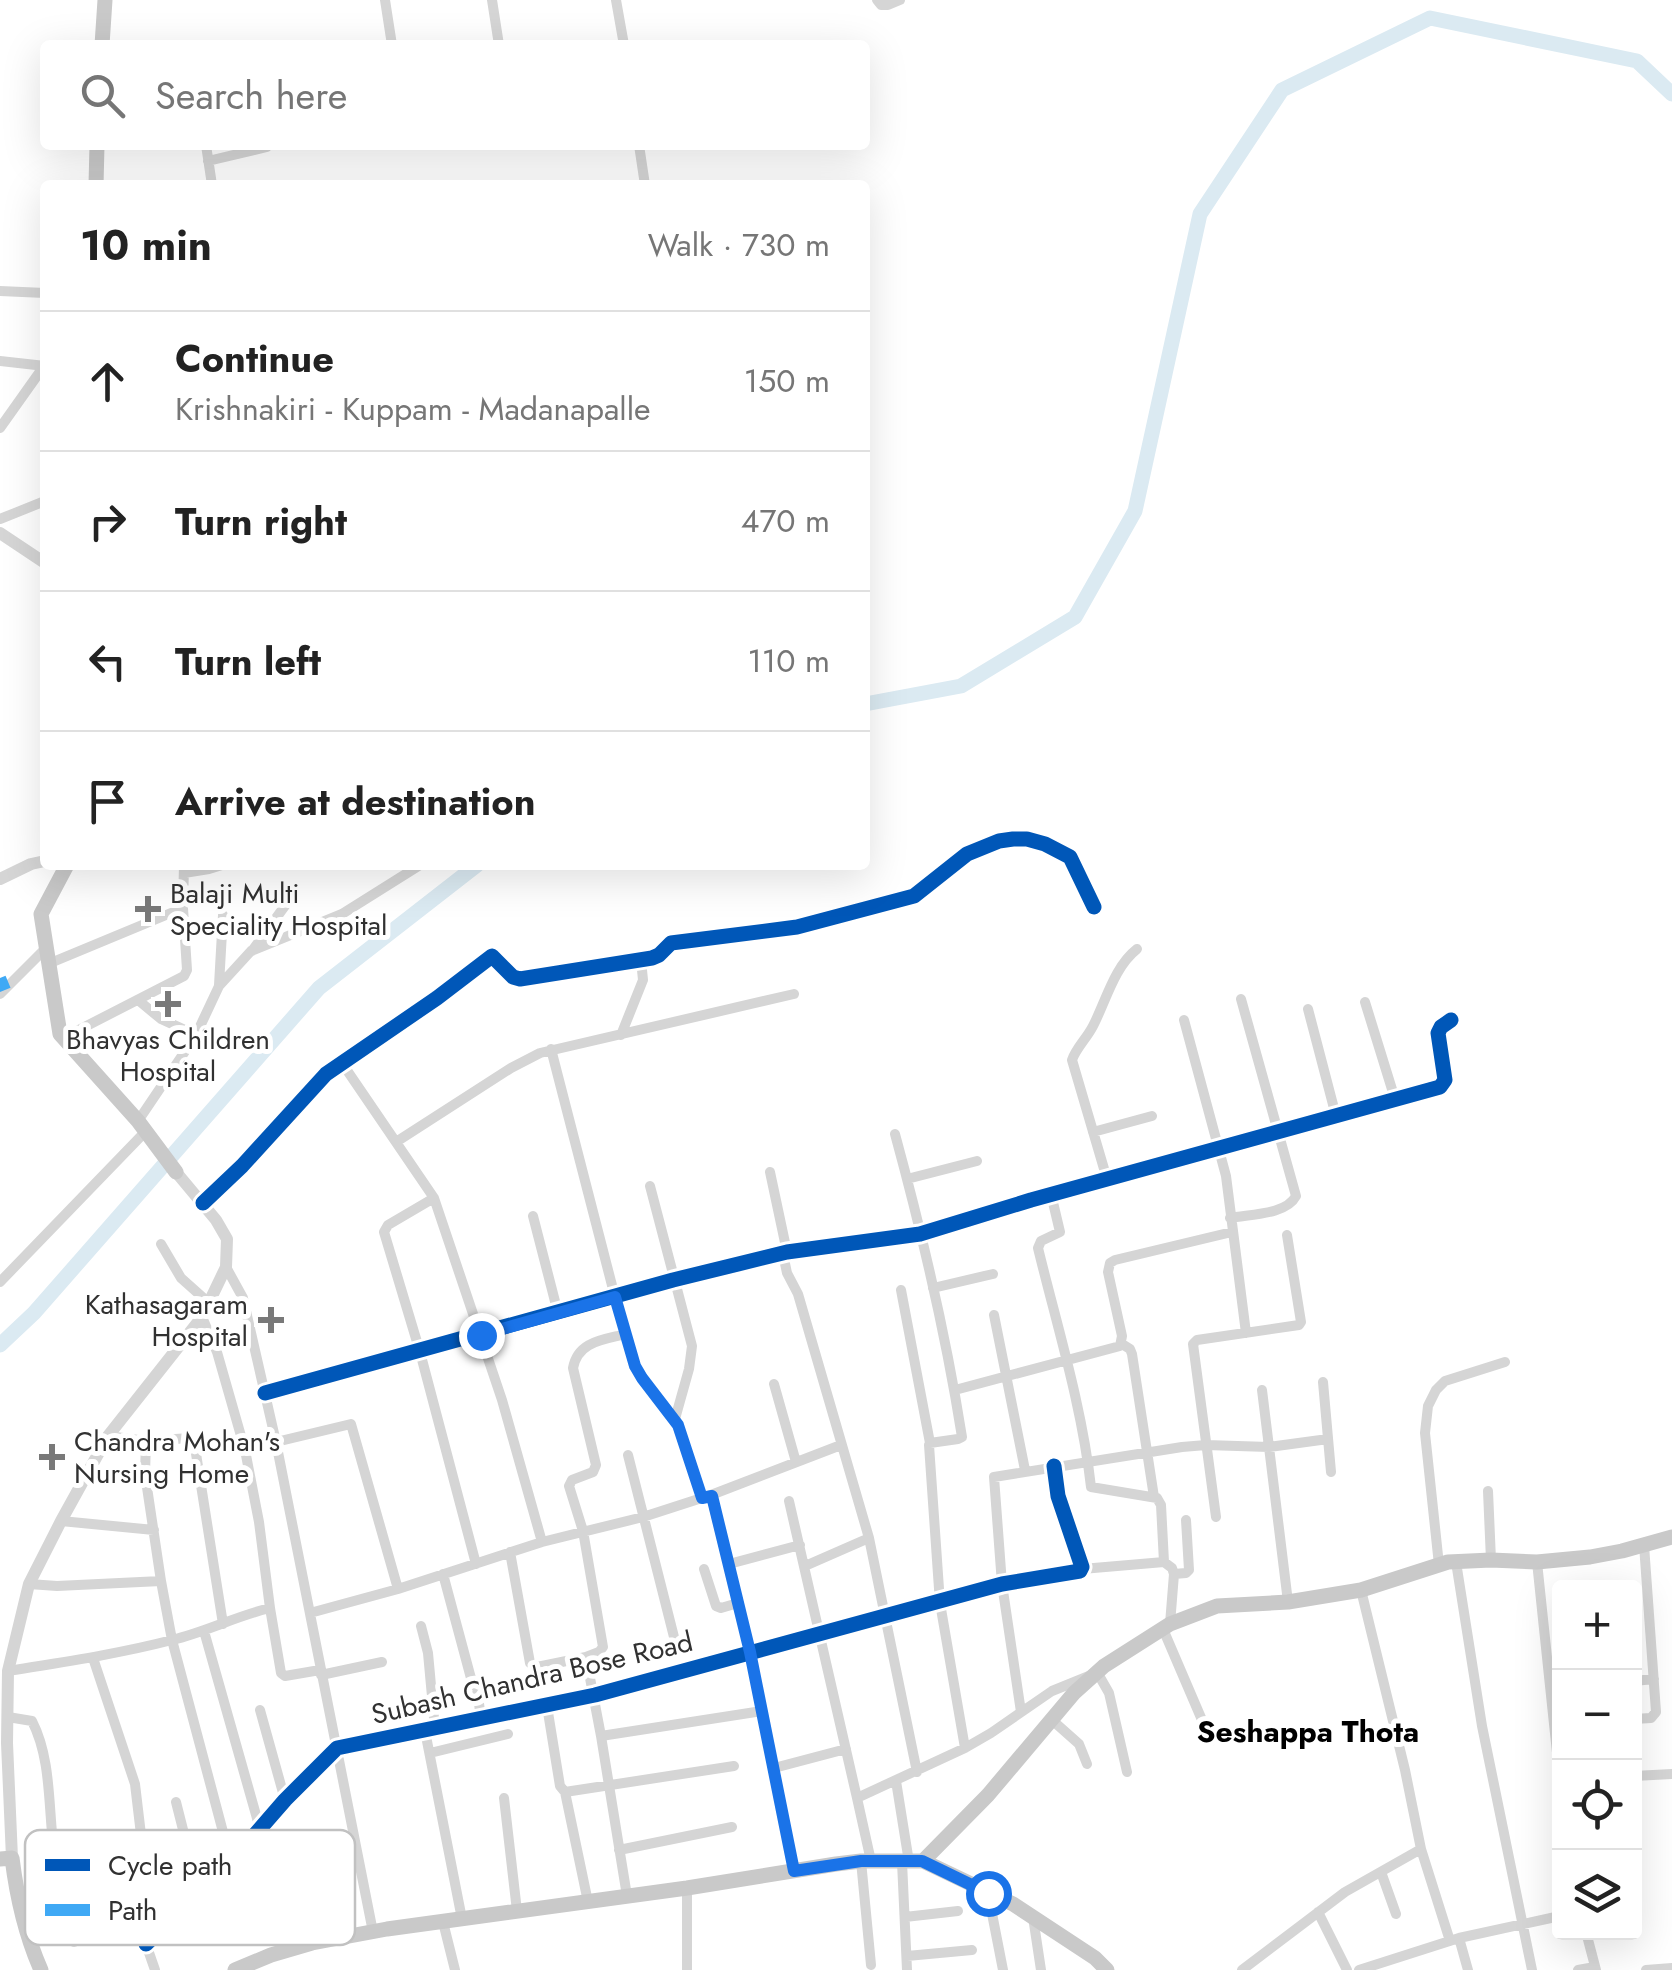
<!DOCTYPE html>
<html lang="en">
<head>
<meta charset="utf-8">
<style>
	:root { --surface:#fff; --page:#f2f2f2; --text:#222; --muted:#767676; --line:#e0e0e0 }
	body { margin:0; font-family:Jost,sans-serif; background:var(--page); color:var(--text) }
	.controls { position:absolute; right:30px; bottom:30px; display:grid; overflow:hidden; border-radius:10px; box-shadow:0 10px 40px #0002 }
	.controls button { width:90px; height:90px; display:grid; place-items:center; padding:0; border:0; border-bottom:2px solid var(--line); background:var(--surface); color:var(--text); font:50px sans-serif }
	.stop { position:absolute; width:30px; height:30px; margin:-22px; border:8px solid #1a73e8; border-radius:50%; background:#fff }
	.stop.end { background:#1a73e8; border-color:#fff; box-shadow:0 2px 10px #0008 }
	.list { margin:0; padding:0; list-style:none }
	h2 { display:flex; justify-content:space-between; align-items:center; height:130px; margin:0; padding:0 40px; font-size:42px }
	h2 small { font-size:32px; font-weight:400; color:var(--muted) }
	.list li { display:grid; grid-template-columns:65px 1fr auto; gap:30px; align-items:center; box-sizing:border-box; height:140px; padding:0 40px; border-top:2px solid var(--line) }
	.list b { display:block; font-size:38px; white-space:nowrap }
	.list p { margin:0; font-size:32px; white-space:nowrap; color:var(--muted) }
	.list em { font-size:32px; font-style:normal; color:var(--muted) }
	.icon { flex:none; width:55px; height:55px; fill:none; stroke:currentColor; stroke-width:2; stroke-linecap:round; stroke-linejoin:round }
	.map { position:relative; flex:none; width:1672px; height:1970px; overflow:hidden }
	.search { position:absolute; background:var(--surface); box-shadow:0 10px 40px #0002; left:40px; top:40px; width:830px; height:110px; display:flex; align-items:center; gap:25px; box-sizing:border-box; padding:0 35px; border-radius:10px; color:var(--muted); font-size:38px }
	.panel { position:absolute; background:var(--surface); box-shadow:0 10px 40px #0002; left:40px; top:180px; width:830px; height:690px; border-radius:10px }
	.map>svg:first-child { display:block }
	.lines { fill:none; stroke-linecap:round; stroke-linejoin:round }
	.river { stroke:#dbeaf2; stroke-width:15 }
	.minor { stroke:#d5d5d5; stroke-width:10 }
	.tertiary { stroke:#d5d5d5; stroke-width:12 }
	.primary { stroke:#c9c9c9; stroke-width:15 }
	.quiet { stroke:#3fa9f5; stroke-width:12; stroke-dasharray:25 12; stroke-linecap:butt }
	.cycleway-casing { stroke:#fff; stroke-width:21 }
	.cycleway { stroke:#0057b8; stroke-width:15 }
	.route { stroke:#1a73e8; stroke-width:12 }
	.poi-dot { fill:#797979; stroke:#fff; stroke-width:4 }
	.labels { text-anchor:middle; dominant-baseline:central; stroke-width:10; stroke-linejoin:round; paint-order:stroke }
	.poi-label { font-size:28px; fill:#313131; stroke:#fff; text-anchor:start }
	.street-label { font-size:28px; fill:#313131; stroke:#fff }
	.neighbourhood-label { font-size:30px; font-weight:bold; fill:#000; stroke:#fff }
	.key { fill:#fff; stroke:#c1c1c1; stroke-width:2.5 }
	.key-label { font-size:28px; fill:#313131 }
</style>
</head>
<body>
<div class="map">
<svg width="1672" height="1970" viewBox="0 0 1672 1970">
	<rect width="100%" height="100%" fill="#fff"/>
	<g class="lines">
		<path class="river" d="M865,704L961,686L1075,617L1135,511L1200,214L1282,90L1430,18L1637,61L1672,94
			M0,1345L34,1313L319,988L477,865"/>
		<path class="minor" d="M385,0L392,45
			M492,0L499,45
			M616,0L624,45
			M877,0L881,5H888L900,0
			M206,145L212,185
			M639,145L645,185
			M208,161L267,147
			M0,291L45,293
			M0,361L45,366
			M0,428L44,366
			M0,519L45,501
			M184,873L209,869L222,865
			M252,951L287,903
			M48,964L183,908
			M219,985L223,915
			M0,994L46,948
			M138,1000L161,1019L196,1035
			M1365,1002L1395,1099
			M1308,1009L1336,1116
			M1184,1020L1226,1176L1246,1333
			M621,1035L643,980L641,960
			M65,1037L184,976L187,970L183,908L184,865
			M551,1049L615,1297L635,1366L642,1378L678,1425L702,1498
			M342,1063L434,1198L502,1400L542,1542
			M138,1121L196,1035L219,986L251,951L342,914L420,865
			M1093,1132L1152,1116
			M895,1134C922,1233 946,1335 962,1437L958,1439L930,1443L929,1445L940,1603L965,1748
			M396,1142L511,1068L540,1053L794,994
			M770,1172L787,1252
			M907,1179L977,1161
			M1107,1179L1072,1060C1076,1048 1087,1038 1093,1026C1106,1001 1114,967 1137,949
			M650,1186L692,1346L689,1369L675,1419
			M1051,1194L1060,1232L1041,1241L1038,1248C1057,1326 1082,1406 1091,1487L1157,1498L1161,1505L1164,1562
			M434,1198L388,1225L384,1232L420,1352L476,1564
			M203,1203L242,1166L326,1074L437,998L492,956L513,977L520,979L652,958L659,955L671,943L797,927L914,896L967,854L999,841L1013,839H1027L1045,844L1070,857L1094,907
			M533,1216L558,1313
			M1230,1218C1250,1214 1286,1215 1296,1196L1241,999
			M161,1244L181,1278L209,1303
			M783,1254L787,1273L798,1294L869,1538L805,1566
			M226,1267L243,1298L276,1442L373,1932
			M0,1282L145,1132
			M933,1288L993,1274
			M901,1290L930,1443
			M994,1315L1025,1470
			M202,1317L217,1352L245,1450L259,1522L270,1608L281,1673L285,1676L320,1670
			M1122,1344L1130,1349L1132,1354L1154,1497
			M1323,1382L1331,1472
			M774,1384L796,1462
			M955,1390L1120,1346L1122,1336L1108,1272L1110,1263L1115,1260L1232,1232
			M1262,1390L1288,1602
			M265,1393L673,1280L787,1252L920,1234L1031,1200L1440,1087L1445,1080L1438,1033L1441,1027L1451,1020
			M108,1436L146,1441L145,1474L161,1581
			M146,1441L190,1438L194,1441L223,1624
			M276,1442L351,1424L398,1589
			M628,1455L674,1637
			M1488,1491L1491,1560
			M711,1495L841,1445
			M789,1501L857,1798L965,1748L991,1733L1052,1691L1089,1676
			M1216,1517L1193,1344L1197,1340L1299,1325L1301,1322L1287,1235
			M61,1521L154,1530
			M869,1538L917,1772
			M510,1552L530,1663L537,1667L586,1657
			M1456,1562L1482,1726L1532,1970
			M1537,1562L1560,1781
			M729,1564L800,1545
			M1439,1565L1425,1433L1428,1406L1436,1390L1445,1381L1505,1362
			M704,1569L716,1606L721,1608L738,1603
			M1082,1569L1164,1562L1172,1568L1174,1574L1170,1624
			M443,1574L472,1682L477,1688L481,1719
			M1174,1574L1186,1573L1189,1570L1186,1520
			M29,1584L57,1586L161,1581L172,1640L231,1862
			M310,1613L398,1589L542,1542L643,1517L711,1495L750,1651L794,1871
			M421,1626L428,1653L435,1729
			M1163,1629L1211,1741
			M204,1631L260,1829
			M93,1658L135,1784L142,1843L146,1944L155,1970
			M8,1671C63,1662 118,1654 172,1640C206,1632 236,1616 270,1608
			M1097,1672L1109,1693L1127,1772
			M321,1675L382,1662
			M1634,1681L1654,1679
			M547,1706L560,1786L565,1792L734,1766
			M260,1710L285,1800
			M1021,1712L1002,1584L994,1477L1182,1447L1206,1445L1269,1447L1328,1439
			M8,1717L32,1721C52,1760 48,1809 54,1851C57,1882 67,1912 74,1942
			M1634,1719L1651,1718L1656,1712L1644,1545
			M1052,1720L1079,1744L1087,1764
			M425,1731L462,1919
			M601,1736L586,1657L599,1652L603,1647L583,1531L569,1486L572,1480L593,1472L596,1465L573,1368C578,1341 603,1340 626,1334
			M430,1753L508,1734
			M774,1768L846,1749
			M1634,1776L1672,1774
			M896,1781L909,1862
			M565,1792L588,1902
			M504,1798L517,1911
			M857,1798L871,1861
			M176,1802L195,1877L201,1890
			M1421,1849L1450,1941
			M619,1850L732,1827
			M861,1861L871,1965
			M902,1862L907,1970
			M1381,1872L1396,1914
			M988,1893L1003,1970
			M627,1896L601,1736L762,1711
			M1318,1912L1347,1970
			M905,1917L958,1911
			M1033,1917L1041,1970
			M443,1922L455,1970
			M1586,1932L1596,1970
			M146,1944L231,1862L285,1800L337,1748L595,1695L1002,1584L1080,1571L1082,1567L1058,1496L1054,1466
			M907,1956L972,1950
			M687,1970V1888
			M1242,1970L1345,1892L1421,1849L1405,1770L1361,1590
			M1359,1970L1459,1938
			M1468,1970L1459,1938L1560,1916
			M1578,1970L1595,1967
			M1646,1970L1672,1968"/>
		<path class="tertiary" d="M0,533L45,563
			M0,879L31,864L45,861
			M12,1858L7,1743L8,1671L29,1584L61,1521L108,1436L202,1317L226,1267L227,1239L216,1220L176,1172"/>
		<path class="primary" d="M102,45L105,0
			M96,185L97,145
			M67,865L41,914L60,1034L138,1121L176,1172
			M0,1859L12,1858C17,1898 25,1934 41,1970
			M923,1861L988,1795L1074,1693L1104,1666L1170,1624L1217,1606L1288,1602L1361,1590L1448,1562L1491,1560L1537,1562L1590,1557L1622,1551L1672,1537
			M235,1970L271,1955L312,1943L387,1929L687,1888L836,1864L861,1861H923L1013,1904L1095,1958L1107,1970"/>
		<path class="quiet" d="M0,978L5,990"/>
		<g class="cycleway-casing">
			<path id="cycleway" d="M203,1203L242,1166L326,1074L437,998L492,956L513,977L520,979L652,958L659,955L671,943L797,927L914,896L967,854L999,841L1013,839H1027L1045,844L1070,857L1094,907
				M265,1393L673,1280L787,1252L920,1234L1031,1200L1440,1087L1445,1080L1438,1033L1441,1027L1451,1020
				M146,1944L231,1862L285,1800L337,1748L595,1695L1002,1584L1080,1571L1082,1567L1058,1496L1054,1466"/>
		</g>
		<use href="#cycleway" class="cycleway"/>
	</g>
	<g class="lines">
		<path class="route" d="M481,1335L615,1297L635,1366L642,1378L678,1425L702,1498L712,1496L750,1652L794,1871L861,1861H922L988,1893"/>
	</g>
	<g class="poi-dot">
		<path d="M143 894h10v10h10v10h-10v10h-10v-10h-10v-10h10z"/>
		<path d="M163 989h10v10h10v10h-10v10h-10v-10h-10v-10h10z"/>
		<path d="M266 1305h10v10h10v10h-10v10h-10v-10h-10v-10h10z"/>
		<path d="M47 1442h10v10h10v10h-10v10h-10v-10h-10v-10h10z"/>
	</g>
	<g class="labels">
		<g class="poi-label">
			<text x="170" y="893">Balaji Multi<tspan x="170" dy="32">Speciality Hospital</tspan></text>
			<text x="168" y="1039" text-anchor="middle">Bhavyas Children<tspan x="168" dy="32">Hospital</tspan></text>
			<text x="248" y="1304" text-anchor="end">Kathasagaram<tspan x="248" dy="32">Hospital</tspan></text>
			<text x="74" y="1441">Chandra Mohan's<tspan x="74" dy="32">Nursing Home</tspan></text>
		</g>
		<g class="street-label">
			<text transform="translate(532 1678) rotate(-13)">Subash Chandra Bose Road</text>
		</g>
		<g class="neighbourhood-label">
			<text x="1308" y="1731">Seshappa Thota</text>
		</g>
	</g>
	<rect x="25" y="1830" width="330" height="115" rx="15" class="key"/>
	<rect x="45" y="1859" width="45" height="12" fill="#0057b8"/>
	<rect x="45" y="1904" width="45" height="12" fill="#3fa9f5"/>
	<g class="key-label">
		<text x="108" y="1875">Cycle path</text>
		<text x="108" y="1920">Path</text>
	</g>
</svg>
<div class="controls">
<button>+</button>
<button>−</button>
<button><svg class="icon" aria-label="locate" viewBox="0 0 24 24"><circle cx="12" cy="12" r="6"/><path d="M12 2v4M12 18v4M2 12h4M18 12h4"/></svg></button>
<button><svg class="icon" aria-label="layers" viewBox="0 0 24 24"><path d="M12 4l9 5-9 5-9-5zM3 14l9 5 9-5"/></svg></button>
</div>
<div class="stop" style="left:988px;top:1893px"></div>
<div class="stop end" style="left:481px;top:1335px"></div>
<div class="search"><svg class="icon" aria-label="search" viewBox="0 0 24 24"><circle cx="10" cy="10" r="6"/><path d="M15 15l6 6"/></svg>Search here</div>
<section class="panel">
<h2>10 min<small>Walk · 730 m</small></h2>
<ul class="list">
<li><svg class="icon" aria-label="ahead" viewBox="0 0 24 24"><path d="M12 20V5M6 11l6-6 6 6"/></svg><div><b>Continue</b><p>Krishnakiri - Kuppam - Madanapalle</p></div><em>150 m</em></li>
<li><svg class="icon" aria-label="right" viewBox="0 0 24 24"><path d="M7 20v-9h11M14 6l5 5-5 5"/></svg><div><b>Turn right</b></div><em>470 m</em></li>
<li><svg class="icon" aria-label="left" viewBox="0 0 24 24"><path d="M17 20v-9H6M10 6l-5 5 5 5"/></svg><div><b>Turn left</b></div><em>110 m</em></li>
<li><svg class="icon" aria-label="arrive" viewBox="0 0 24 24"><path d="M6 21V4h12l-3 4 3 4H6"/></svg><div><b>Arrive at destination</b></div></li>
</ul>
</section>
</div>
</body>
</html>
